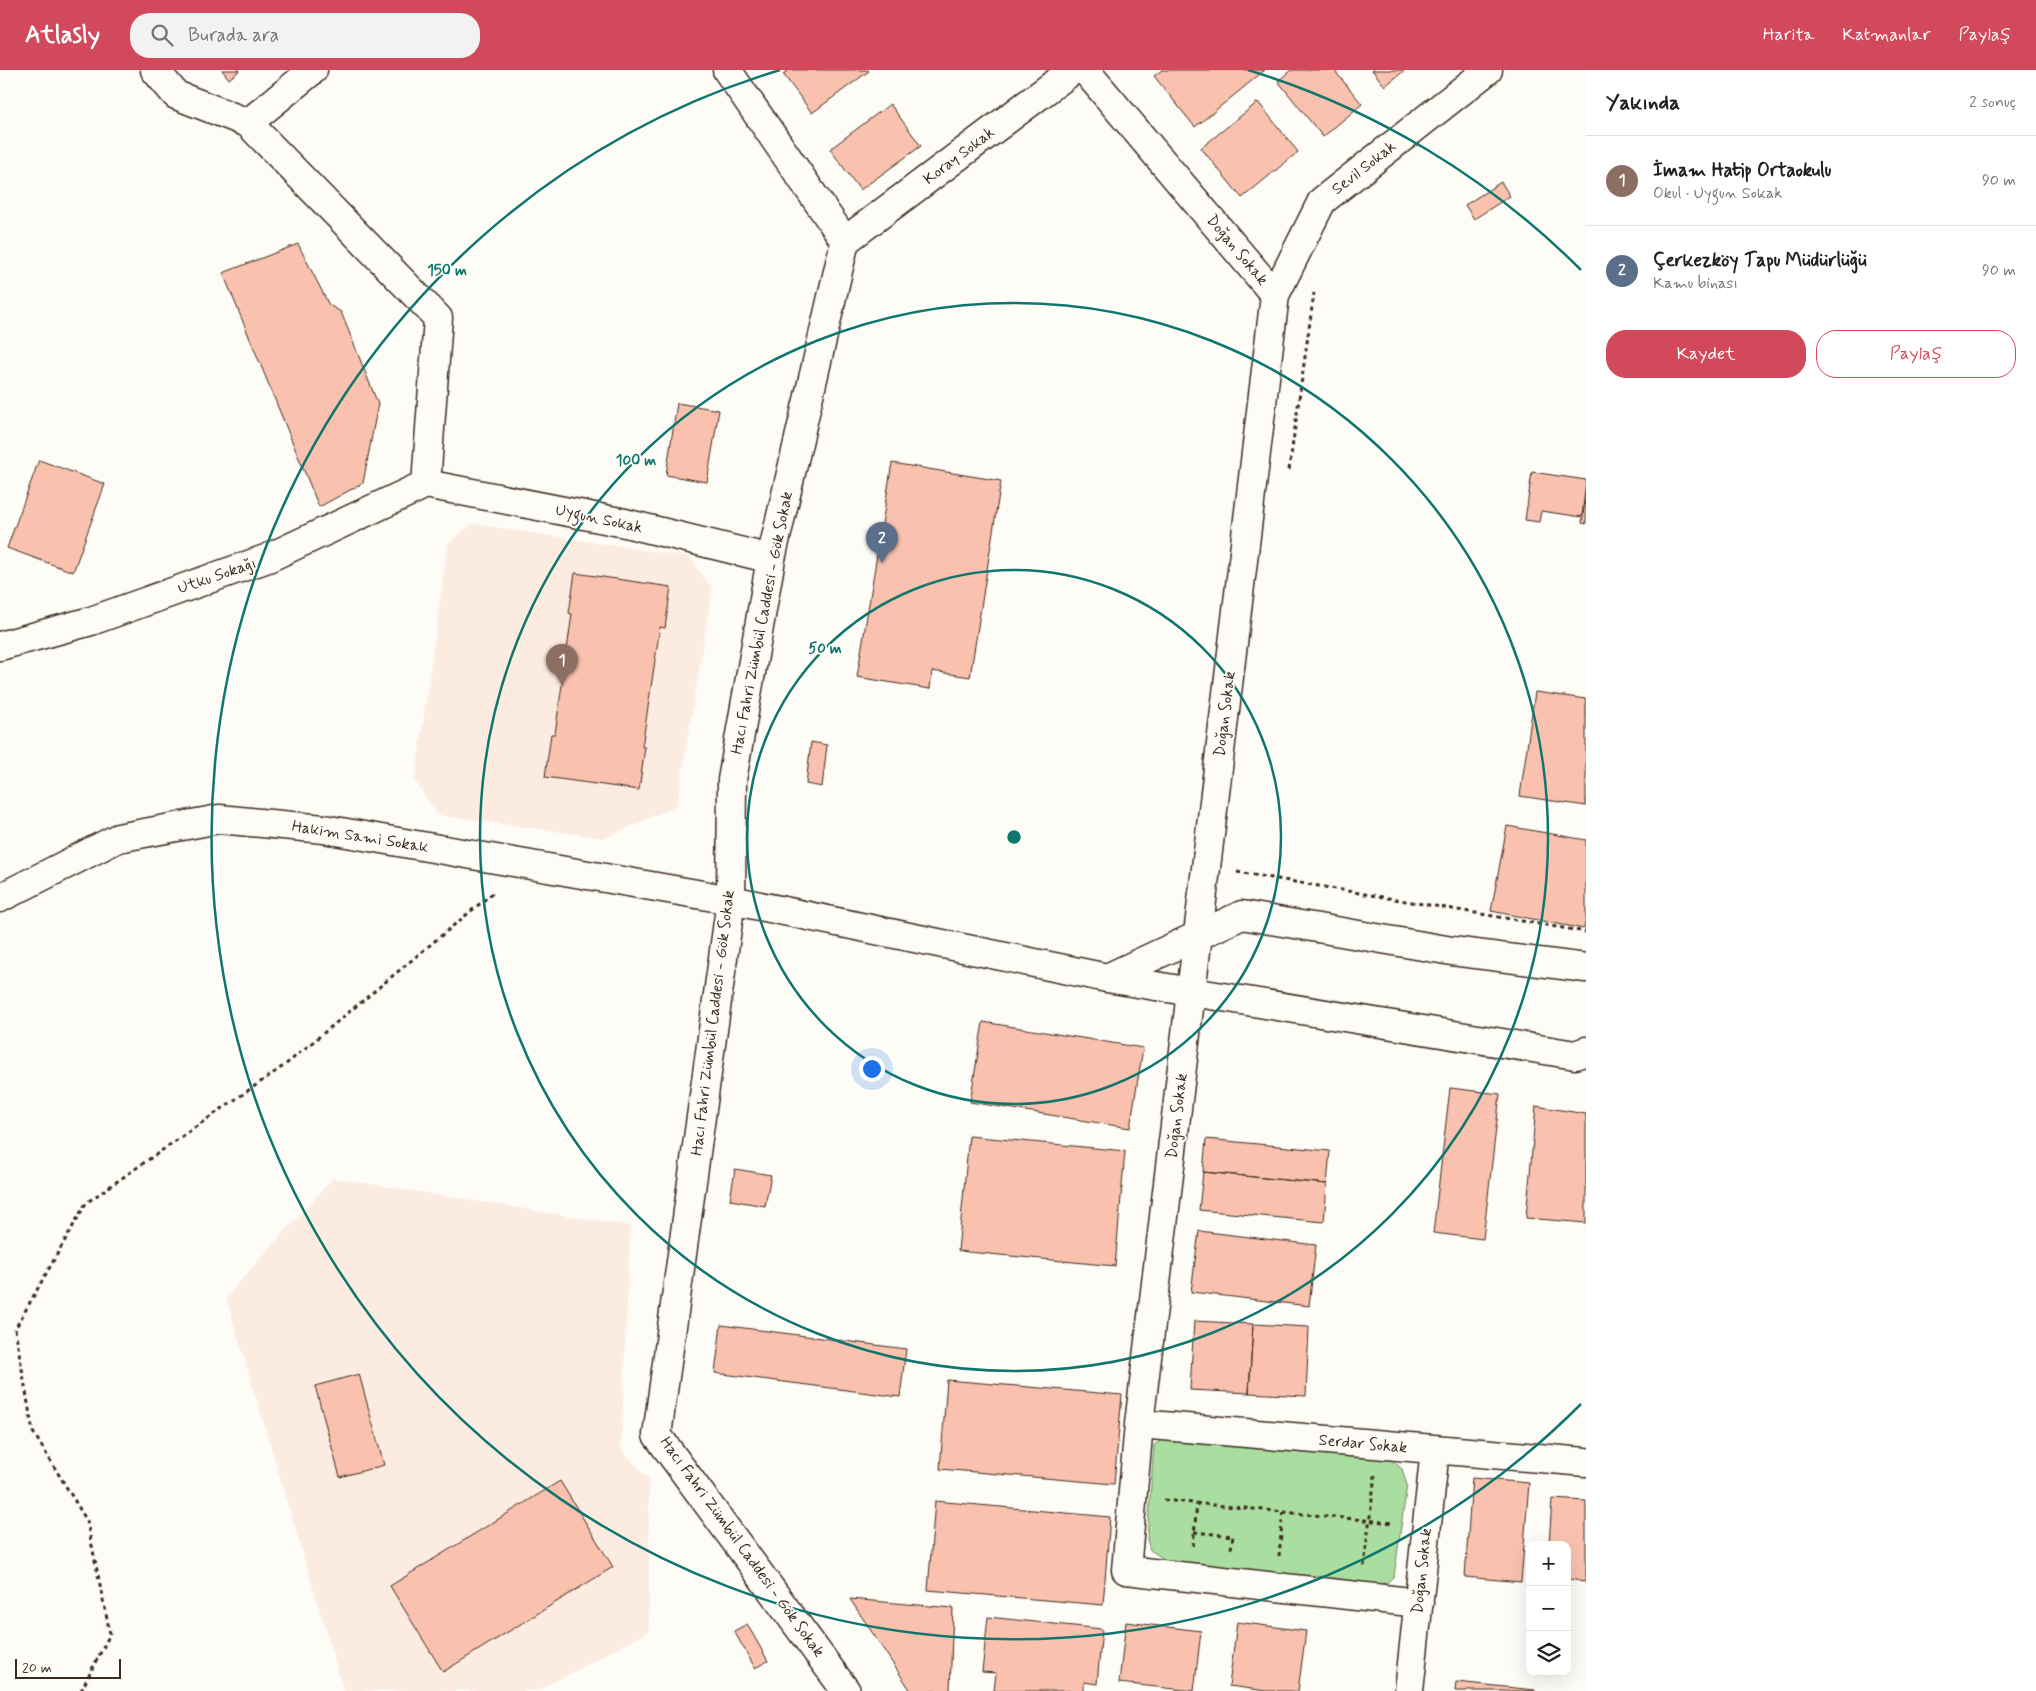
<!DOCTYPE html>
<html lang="tr">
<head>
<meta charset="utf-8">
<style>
	:root { --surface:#fff; --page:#f2f2f2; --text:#202124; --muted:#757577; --line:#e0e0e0; --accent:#d1495b }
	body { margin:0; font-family:Mynerve,sans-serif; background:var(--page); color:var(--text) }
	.controls { position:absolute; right:15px; bottom:15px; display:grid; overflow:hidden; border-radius:10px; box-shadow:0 5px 20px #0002 }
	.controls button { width:45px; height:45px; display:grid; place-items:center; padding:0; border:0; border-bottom:1px solid var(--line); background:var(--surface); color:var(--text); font:25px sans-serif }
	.scale { position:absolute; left:15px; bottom:12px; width:106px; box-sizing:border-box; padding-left:5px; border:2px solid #3b2a1e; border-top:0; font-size:14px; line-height:18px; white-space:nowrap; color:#3b2a1e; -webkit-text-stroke:4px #fdfcf7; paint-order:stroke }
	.you { position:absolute; left:871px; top:998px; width:18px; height:18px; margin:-12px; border:4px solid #fff; border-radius:50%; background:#1a73e8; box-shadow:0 0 0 8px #1a73e833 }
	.badge { display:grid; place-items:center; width:32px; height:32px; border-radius:50%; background:var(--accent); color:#fff; font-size:16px; font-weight:700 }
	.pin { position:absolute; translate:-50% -41px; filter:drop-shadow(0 1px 2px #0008) }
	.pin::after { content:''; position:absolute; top:26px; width:18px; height:15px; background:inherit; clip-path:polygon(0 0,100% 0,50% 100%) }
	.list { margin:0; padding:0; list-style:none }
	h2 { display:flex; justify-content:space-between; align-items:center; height:65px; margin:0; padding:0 20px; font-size:21px }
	h2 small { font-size:16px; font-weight:400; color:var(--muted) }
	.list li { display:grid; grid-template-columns:32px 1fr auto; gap:15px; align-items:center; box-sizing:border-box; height:90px; padding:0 20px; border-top:1px solid var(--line) }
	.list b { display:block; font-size:19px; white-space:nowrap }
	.list p { margin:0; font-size:16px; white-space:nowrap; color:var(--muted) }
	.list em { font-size:16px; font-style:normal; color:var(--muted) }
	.actions { display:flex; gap:10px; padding:15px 20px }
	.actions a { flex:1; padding:11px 0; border:1px solid var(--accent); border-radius:20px; text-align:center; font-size:18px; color:var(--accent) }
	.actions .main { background:var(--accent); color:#fff }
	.icon { flex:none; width:28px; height:28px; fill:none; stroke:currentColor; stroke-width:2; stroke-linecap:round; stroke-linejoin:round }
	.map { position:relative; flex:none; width:1586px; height:1621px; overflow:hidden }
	header { display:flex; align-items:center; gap:30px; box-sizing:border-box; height:70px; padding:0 25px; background:var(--accent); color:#fff }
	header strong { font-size:24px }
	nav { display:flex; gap:28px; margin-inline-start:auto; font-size:18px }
	.search { width:350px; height:45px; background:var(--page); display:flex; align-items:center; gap:12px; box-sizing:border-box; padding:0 18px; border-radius:20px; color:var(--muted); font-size:19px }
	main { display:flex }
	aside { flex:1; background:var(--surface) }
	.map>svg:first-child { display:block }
	.built { fill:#fcebe1 }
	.green { fill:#aadea0; stroke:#72845f }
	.building { fill:#fac2ae; stroke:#3b2a1e }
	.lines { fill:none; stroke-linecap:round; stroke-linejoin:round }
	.minor-casing { stroke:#3b2a1e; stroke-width:31 }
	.path { stroke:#3b2a1e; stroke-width:3; stroke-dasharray:4 4; stroke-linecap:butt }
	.minor { stroke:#fdfcf7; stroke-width:28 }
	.ring { fill:none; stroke:#0f766e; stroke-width:2.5 }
	.labels { text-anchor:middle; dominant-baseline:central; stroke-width:4; stroke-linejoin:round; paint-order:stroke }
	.street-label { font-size:16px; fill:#3b2a1e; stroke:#fdfcf7 }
	.centre { fill:#0f766e; stroke:#fdfcf7; stroke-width:2.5 }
	.ring-label { font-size:15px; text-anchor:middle; font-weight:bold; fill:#0f766e; stroke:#fdfcf7; stroke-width:4; stroke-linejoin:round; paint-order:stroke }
</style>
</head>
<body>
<header>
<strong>Atlasly</strong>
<div class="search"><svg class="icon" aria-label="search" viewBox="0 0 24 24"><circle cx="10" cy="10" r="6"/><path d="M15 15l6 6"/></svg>Burada ara</div>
<nav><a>Harita</a><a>Katmanlar</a><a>Paylaş</a></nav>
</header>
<main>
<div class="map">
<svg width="1586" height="1621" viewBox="0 0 1586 1621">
	<rect width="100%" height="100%" fill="#fdfcf7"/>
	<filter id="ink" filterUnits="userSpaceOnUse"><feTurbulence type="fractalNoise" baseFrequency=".02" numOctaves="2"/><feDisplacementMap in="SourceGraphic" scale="10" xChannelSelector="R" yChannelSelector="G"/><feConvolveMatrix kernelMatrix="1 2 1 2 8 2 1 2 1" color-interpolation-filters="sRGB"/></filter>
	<g filter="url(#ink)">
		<path class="built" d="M473,454L690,487L712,519L677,735L605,768L438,745L415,711L448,473Z
			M333,1108L630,1156L621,1379L649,1410V1561L537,1621H344L226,1227Z"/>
		<path class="green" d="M1166,1367L1391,1389L1402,1399L1407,1415L1394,1506L1387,1513L1377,1515L1167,1491L1150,1480L1147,1469L1154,1375Z"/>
		<path class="building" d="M222,0H240L229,9Z
			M789,0H868L869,1L812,43L783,4Z
			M1162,0H1265L1195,57L1154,6Z
			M1291,0H1334L1362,34L1323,67L1278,11Z
			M1372,0H1405L1385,16Z
			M1258,32L1298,82L1242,128L1201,78Z
			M890,34L921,76L860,120L830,79Z
			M1501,112L1510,126L1474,149L1465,135Z
			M298,174L329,235L341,242L378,334L363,413L319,437L223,203Z
			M677,333L719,340L707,412L666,405Z
			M39,390L105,414L73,502L7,478Z
			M892,393L1001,411L970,607L932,601L930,619L857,607Z
			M1532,402L1586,410L1582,447L1541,441L1539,452L1525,450Z
			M1586,422V454L1582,453Z
			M575,503L671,517L665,558L660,557L642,677H645L639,720L545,707L551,664H555L572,544L569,543Z
			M1535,622L1586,629V736L1520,726Z
			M811,672L827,675L822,717L806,714Z
			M1507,756L1586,770V848L1584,859L1491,841Z
			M983,952L1143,978L1130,1058L970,1032Z
			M1450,1018L1500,1024L1483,1169L1433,1163Z
			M1536,1036L1586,1044V1153L1526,1148Z
			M969,1066L1125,1081L1115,1196L958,1181Z
			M1206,1069L1330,1081L1327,1114L1203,1102Z
			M735,1099L771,1105L765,1136L730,1130Z
			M1203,1102L1327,1114L1324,1152L1199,1140Z
			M1199,1161L1316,1175L1309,1236L1191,1222Z
			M1194,1251L1253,1254L1249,1323L1190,1320Z
			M1253,1254L1309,1257L1306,1326L1249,1323Z
			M721,1255L906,1279L900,1327L715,1303Z
			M359,1304L384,1395L340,1407L315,1316Z
			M947,1310L1122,1325L1114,1414L940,1399Z
			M1472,1408L1529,1413L1521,1512L1465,1507Z
			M560,1411L613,1497L443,1602L390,1516Z
			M1552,1429L1586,1431V1511L1567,1509V1475H1549Z
			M935,1431L1110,1447L1103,1535L928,1520Z
			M850,1529L953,1538L950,1621H911Z
			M988,1547L1102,1559L1097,1614L1084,1612V1621H994L996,1603L982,1602Z
			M1126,1552L1201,1561L1194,1621L1119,1613Z
			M1237,1552L1306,1561L1298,1621H1267L1229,1616Z
			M747,1554L768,1591L755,1598L734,1561Z
			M1456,1612L1535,1620V1621H1455Z"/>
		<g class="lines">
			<g class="minor-casing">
				<path id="minor" d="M155,0L176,25L248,53L438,248L426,414
					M727,0L845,171L771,489L732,710L731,830L657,1365L846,1621
					M1085,0L1275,225L1139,1354L1126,1500L1419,1533
					M248,53L313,0
					M845,171L1073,0
					M1275,225L1322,131L1488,0
					M426,414L625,453L771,489
					M0,576L91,551L268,488L426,414
					M0,828L118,768L219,749L324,759L731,830L1107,908L1242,845L1452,881L1586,898
					M1107,908L1575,985L1586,981
					M1139,1354L1586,1392
					M1409,1621L1435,1380"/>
			</g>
			<path class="path" d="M1289,400L1314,223
				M1237,802L1586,862
				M1164,1430L1394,1453
				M1194,1462L1233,1466L1231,1479
				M1193,1476L1197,1433
				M1279,1486L1283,1442
				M1364,1496L1375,1405
				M81,1621L110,1564L87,1451L33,1362L15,1259L86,1133L285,995L494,822"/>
			<use href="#minor" class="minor"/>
		</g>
	</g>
	<g class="ring">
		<circle cx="1014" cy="767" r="267"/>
		<circle cx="1014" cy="767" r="534"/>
		<path d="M1581 1334A802 802 0 1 1 780 0M1248 0A802 802 0 0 1 1581 200"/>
	</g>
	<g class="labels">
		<g class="street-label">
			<text transform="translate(959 86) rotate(-37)">Koray Sokak</text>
			<text transform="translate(1364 98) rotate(-38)">Sevil Sokak</text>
			<text transform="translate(1237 180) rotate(50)">Doğan Sokak</text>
			<text transform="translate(599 449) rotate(12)">Uygun Sokak</text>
			<text transform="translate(217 506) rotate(-19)">Utku Sokağı</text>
			<text transform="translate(762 553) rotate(-79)">Hacı Fahri Zümbül Caddesi - Gök Sokak</text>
			<text transform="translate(1225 644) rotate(-83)">Doğan Sokak</text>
			<text transform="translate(360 767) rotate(9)">Hakim Sami Sokak</text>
			<text transform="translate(713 953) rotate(-83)">Hacı Fahri Zümbül Caddesi - Gök Sokak</text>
			<text transform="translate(1177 1046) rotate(-83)">Doğan Sokak</text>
			<text transform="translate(1363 1374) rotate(5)">Serdar Sokak</text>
			<text transform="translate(742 1477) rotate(54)">Hacı Fahri Zümbül Caddesi - Gök Sokak</text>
			<text transform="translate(1422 1501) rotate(-84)">Doğan Sokak</text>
		</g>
	</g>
	<circle cx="1014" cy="767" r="8" class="centre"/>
	<g class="ring-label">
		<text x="447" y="205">150 m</text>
		<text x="636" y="395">100 m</text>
		<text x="825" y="583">50 m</text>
	</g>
</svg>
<div class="controls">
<button>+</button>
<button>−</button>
<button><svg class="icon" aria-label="layers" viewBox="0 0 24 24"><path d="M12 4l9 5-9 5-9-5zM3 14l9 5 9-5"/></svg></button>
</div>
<div class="scale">20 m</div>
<div class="you"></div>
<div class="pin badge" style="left:562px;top:615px;background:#8d6e63">1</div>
<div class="pin badge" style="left:882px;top:493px;background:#5c6f8a">2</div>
</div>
<aside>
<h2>Yakında<small>2 sonuç</small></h2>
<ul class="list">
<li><span class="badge" style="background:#8d6e63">1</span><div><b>İmam Hatip Ortaokulu</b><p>Okul · Uygun Sokak</p></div><em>90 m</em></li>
<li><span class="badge" style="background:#5c6f8a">2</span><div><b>Çerkezköy Tapu Müdürlüğü</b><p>Kamu binası</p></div><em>90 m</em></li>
</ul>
<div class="actions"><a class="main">Kaydet</a><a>Paylaş</a></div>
</aside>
</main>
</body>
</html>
